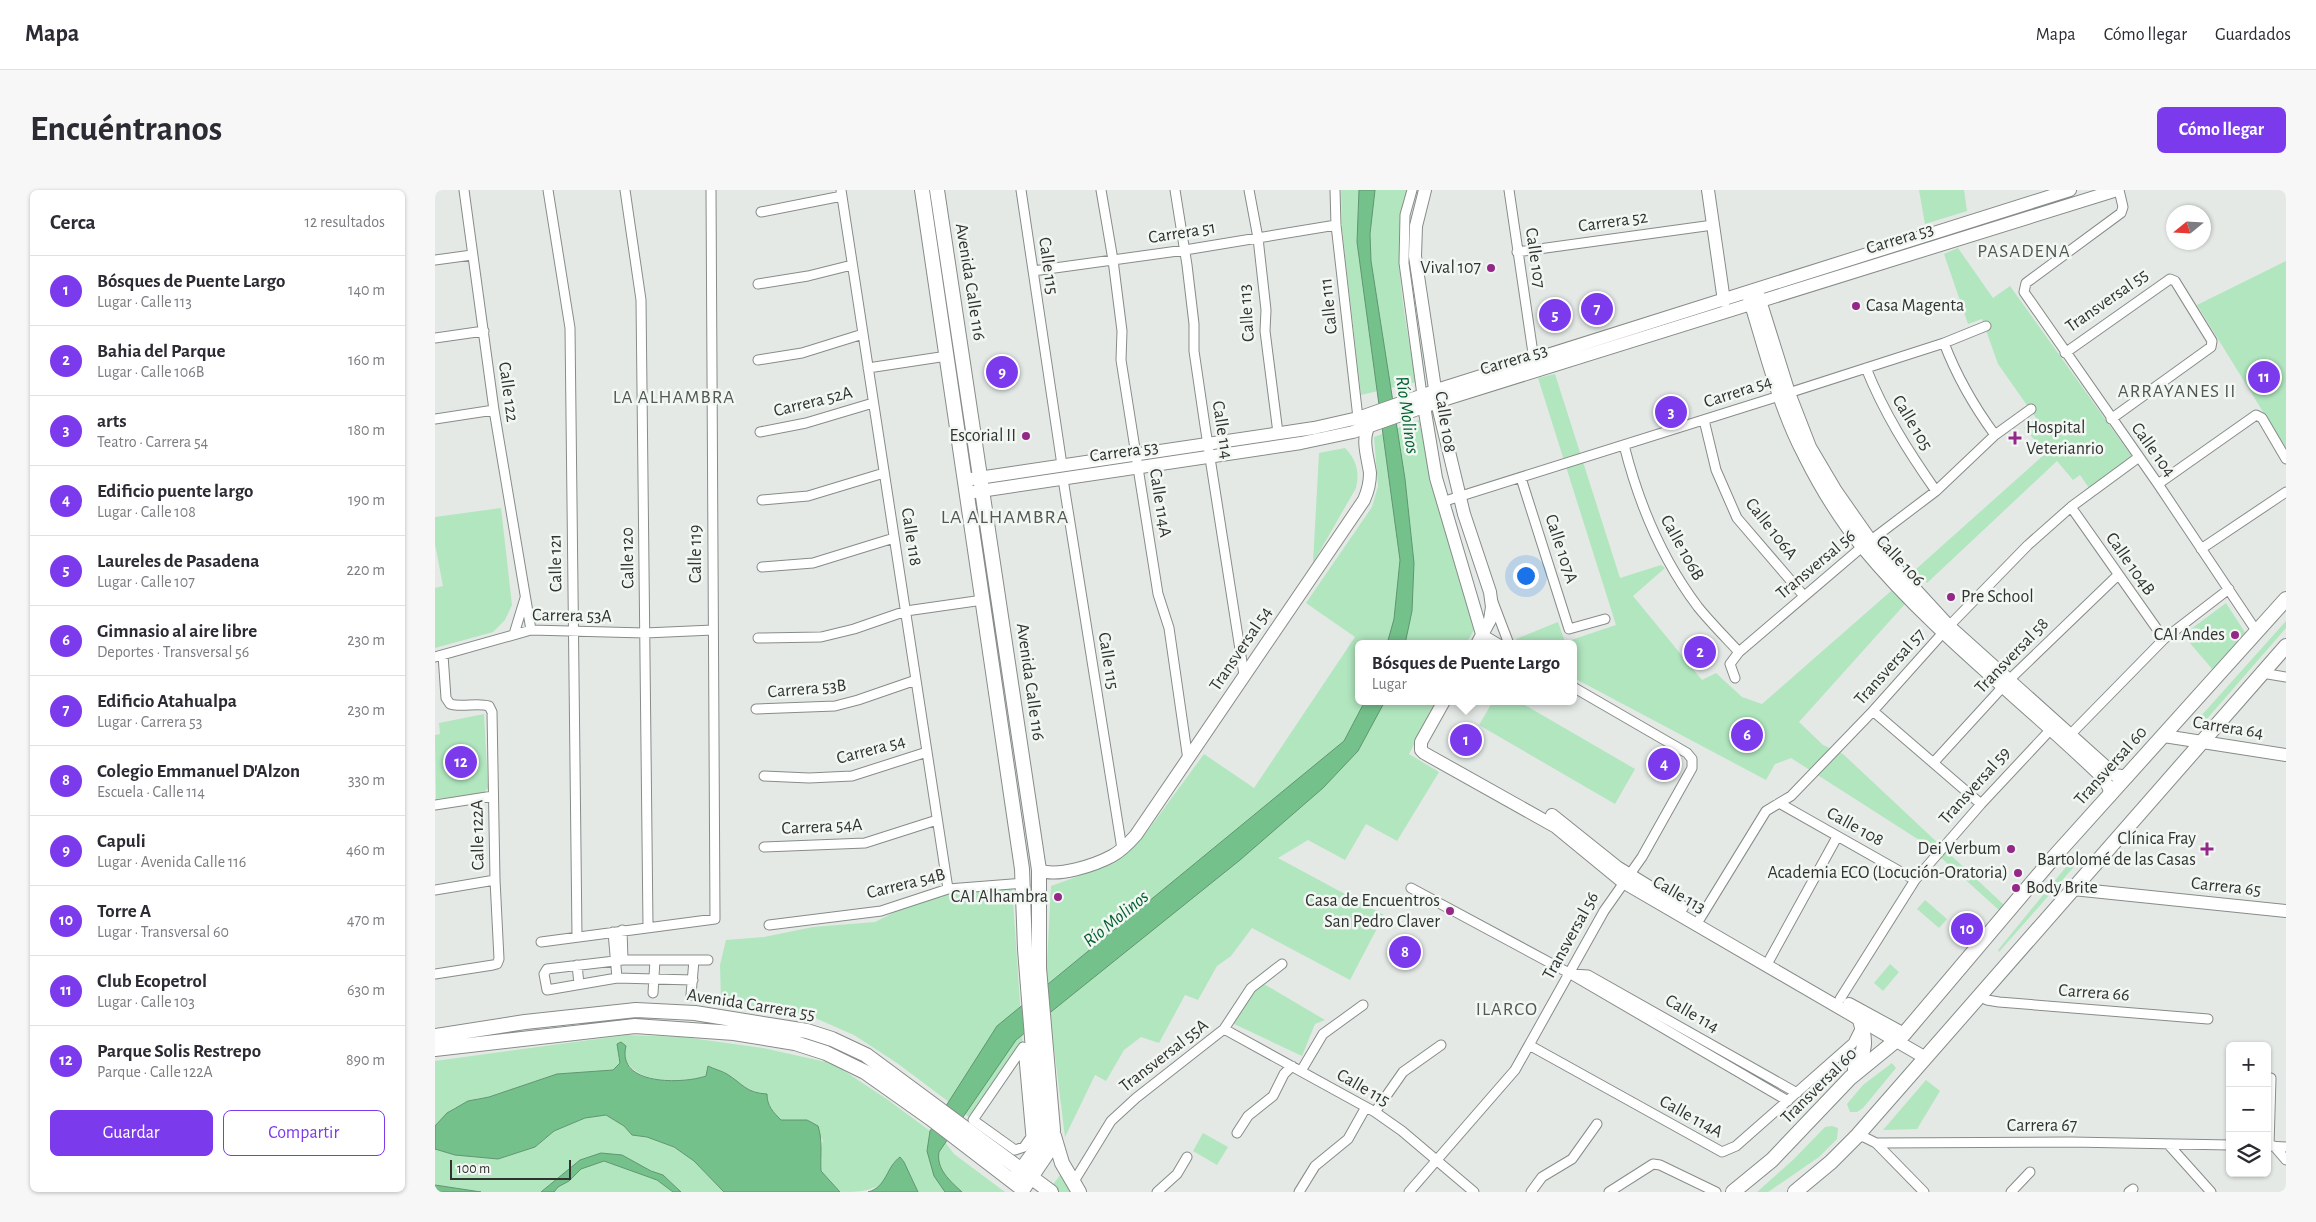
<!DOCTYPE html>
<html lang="es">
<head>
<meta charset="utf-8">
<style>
	:root { --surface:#fff; --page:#f7f7f7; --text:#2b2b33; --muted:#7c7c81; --line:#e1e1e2; --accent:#7c3aed }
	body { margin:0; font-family:"Alegreya Sans",sans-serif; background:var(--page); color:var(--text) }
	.controls { position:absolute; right:15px; bottom:15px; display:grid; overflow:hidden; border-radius:8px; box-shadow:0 1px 4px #0004 }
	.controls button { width:45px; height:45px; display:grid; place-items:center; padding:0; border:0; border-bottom:1px solid var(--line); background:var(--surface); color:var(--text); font:25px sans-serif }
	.compass { position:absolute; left:1731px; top:15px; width:45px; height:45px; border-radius:50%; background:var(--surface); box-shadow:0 1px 4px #0004; rotate:252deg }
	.scale { position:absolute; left:15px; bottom:12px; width:121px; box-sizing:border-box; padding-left:5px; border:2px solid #313331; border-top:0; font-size:14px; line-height:18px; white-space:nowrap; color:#313331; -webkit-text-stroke:4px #f2f7f3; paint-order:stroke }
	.you { position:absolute; left:1090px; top:385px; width:18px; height:18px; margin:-12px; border:4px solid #fff; border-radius:50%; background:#1a73e8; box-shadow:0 0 0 8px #1a73e833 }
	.badge { display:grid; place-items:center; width:32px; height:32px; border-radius:50%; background:var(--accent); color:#fff; font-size:16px; font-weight:700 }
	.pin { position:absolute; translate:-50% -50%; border:2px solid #fff; box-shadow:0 1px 5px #0006 }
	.popup { position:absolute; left:920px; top:450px; width:222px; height:65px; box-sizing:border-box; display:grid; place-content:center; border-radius:8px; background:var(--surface); filter:drop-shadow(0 1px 4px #0005); font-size:16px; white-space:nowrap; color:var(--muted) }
	.popup b { font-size:19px; color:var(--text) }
	.popup::after { content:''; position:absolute; left:50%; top:100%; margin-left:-10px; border:10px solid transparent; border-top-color:var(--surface) }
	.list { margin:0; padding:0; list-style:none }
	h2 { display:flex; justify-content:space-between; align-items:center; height:65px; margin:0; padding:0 20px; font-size:21px }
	h2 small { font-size:16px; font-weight:400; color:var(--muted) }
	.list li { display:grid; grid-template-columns:32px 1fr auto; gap:15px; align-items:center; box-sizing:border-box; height:70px; padding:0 20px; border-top:1px solid var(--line) }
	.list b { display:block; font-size:19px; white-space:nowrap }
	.list p { margin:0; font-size:16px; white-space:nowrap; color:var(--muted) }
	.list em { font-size:16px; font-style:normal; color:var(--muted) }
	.actions { display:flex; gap:10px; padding:15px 20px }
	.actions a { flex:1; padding:11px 0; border:1px solid var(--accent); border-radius:8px; text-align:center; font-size:18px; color:var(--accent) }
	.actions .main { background:var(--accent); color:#fff }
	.icon { flex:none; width:28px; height:28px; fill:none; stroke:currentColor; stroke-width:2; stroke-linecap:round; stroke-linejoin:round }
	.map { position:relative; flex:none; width:1851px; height:1002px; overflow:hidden; border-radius:8px }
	header { display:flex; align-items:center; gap:30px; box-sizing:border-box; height:70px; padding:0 25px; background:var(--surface); border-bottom:1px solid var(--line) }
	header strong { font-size:24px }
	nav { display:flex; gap:28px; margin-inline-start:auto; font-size:18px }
	.intro { display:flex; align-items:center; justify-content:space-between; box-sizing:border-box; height:120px; padding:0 30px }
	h1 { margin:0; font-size:35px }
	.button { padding:12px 22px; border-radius:8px; background:var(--accent); color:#fff; font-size:18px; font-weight:700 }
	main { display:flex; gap:30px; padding:0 30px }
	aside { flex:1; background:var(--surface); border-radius:8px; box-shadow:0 1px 4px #0004 }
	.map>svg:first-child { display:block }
	.green { fill:#b1e6bf }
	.water { fill:#74c18b; stroke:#609670 }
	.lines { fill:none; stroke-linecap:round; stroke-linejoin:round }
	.street-casing { stroke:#878c88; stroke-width:11 }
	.secondary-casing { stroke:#878c88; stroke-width:14 }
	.primary-casing { stroke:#878c88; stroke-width:16 }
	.street { stroke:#fff; stroke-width:9 }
	.secondary { stroke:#fff; stroke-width:12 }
	.primary { stroke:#fff; stroke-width:14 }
	.poi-dot { fill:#942788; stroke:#f2f7f3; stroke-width:2 }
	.labels { text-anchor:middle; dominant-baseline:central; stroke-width:5; stroke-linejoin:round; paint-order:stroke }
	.street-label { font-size:18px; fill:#313331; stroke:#f2f7f3 }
	.poi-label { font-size:18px; fill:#313331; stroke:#f2f7f3; text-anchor:end }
	.neighbourhood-label { font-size:19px; letter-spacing:1px; fill:#545855; stroke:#f2f7f3 }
	.water-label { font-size:19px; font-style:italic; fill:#005f2f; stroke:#f2f7f3 }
	.quarter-label { font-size:20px; letter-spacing:1px; fill:#545855; stroke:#f2f7f3 }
</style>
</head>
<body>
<header>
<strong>Mapa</strong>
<nav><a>Mapa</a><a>Cómo llegar</a><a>Guardados</a></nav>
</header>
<div class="intro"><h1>Encuéntranos</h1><a class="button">Cómo llegar</a></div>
<main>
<aside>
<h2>Cerca<small>12 resultados</small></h2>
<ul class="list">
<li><span class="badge">1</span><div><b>Bósques de Puente Largo</b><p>Lugar · Calle 113</p></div><em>140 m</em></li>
<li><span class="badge">2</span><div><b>Bahia del Parque</b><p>Lugar · Calle 106B</p></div><em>160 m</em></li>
<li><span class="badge">3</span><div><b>arts</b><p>Teatro · Carrera 54</p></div><em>180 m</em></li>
<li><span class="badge">4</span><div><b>Edificio puente largo</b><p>Lugar · Calle 108</p></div><em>190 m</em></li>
<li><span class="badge">5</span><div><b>Laureles de Pasadena</b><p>Lugar · Calle 107</p></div><em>220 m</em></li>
<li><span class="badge">6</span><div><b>Gimnasio al aire libre</b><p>Deportes · Transversal 56</p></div><em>230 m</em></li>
<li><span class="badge">7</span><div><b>Edificio Atahualpa</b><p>Lugar · Carrera 53</p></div><em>230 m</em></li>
<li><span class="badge">8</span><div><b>Colegio Emmanuel D'Alzon</b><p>Escuela · Calle 114</p></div><em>330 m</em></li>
<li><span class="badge">9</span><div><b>Capuli</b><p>Lugar · Avenida Calle 116</p></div><em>460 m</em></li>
<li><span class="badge">10</span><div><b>Torre A</b><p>Lugar · Transversal 60</p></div><em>470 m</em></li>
<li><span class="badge">11</span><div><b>Club Ecopetrol</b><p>Lugar · Calle 103</p></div><em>630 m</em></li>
<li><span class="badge">12</span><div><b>Parque Solis Restrepo</b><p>Parque · Calle 122A</p></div><em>890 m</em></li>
</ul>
<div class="actions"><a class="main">Guardar</a><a>Compartir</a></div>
</aside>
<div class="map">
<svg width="1851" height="1002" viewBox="0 0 1851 1002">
	<rect width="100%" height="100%" fill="#e4e9e6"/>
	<path class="green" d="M906,0H972C954,61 971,131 981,192L926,205L907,39Z
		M1484,0H1529L1532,21L1490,34Z
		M1523,58L1558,108L1575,96L1698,268L1654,298L1645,285L1638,290L1622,271L1492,393L1480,380L1611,263L1589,238L1601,228L1563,174L1547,129L1533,134L1509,64Z
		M1851,71V259L1762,115Z
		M1120,184L1185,388L1226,375L1230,378L1198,406L1267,490L1281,483L1307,507L1327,514L1456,401L1470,414L1364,532L1388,555L1408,564L1569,715L1565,721L1492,655L1356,568L1340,574L1331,590L1139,488L1138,454H1086L1081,449L1123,432L1130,452L1181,435L1103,188Z
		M984,230L992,269L1039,440L1031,454H924V511H1002L974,564L1004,582L962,651L931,634L910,670L873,650L843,668L949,725L915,790L817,738L796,766L782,776L763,810L750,805L724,853L706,847L689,860L671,891L660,885L630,947L611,792L616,696L680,673L711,643L769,564L819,598L920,447L871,413L937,317L943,296L939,247Z
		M910,258C921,269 925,282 921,298L878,373L884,263Z
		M66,318L77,415L70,430L58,442L0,458V398L8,396L0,354V327Z
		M1791,413L1811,444L1778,480L1748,445Z
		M1851,431V438L1771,530L1766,526Z
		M1058,511H1083L1200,579L1180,614L1044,535Z
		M49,524L53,598L47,604L1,609L0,545L5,544L4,533Z
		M1640,666L1645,670L1564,762L1563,760Z
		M577,696L588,857L538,930L462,873L419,845L371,824L286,811L285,775L291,750L329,747L378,737L440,732L486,709L517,702Z
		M1490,710L1512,729L1504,738L1482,719Z
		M1455,774L1464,782L1448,801L1439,793Z
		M829,794L890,830L880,834L867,866L797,833L817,803Z
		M192,845L248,847L328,858L391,872L405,878L453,910L510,952L519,964L570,1002H483L469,972L465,967C454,975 458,977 452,987C442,1002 423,1002 405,1002L386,981L385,961L388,950L372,930H346C338,922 332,916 332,904C314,903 307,894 293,884C287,881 280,879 274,876L271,886C247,894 211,895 193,874C189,869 188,859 186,852L182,854L185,873L178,880L122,884L54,907L44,908L19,918L0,936V871Z
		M1457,873L1461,878L1428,918L1422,922H1415L1412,914L1428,895Z
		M1491,890L1505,901L1482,939L1448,940Z
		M171,925L189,936L197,945L212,947L238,957L259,971L289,1002H246L228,985L216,981L187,965L166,963L145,970L106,1002H44L0,995V959L20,965L63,969L100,957L119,941L150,928Z
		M1397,936L1403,938L1402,949L1384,967L1333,1002H1322L1359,969L1390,937Z
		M768,943L793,957L782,975L758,961Z
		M169,971L222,990L238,1002H119L123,997L134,991L146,979Z
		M626,984L638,1002H623L616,997Z"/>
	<path class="water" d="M924,0H940L935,44L936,71L970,289L979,373L977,421L970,454H952L959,429L965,370L922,52Z
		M930,511H950L923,561L888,598L805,670L581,850L504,962C501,979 515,991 527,1002H510L499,986L492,961L495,941L562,836L909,551Z
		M186,852L191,856C181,896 248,894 271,886L273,876C279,879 287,881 292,884C308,894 311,903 332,904C332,916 338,922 346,930H372L383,936C388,951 385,965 386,981L405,1002H289L259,971L239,957L212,947L197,945L189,936L171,925L150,928L119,941L100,957L63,969L20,965L0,959V936L12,923L33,911L54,907L122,884L178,880L185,873L182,854Z
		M166,963L187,965L216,981L228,985L246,1002H238L222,990L169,971L146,979L134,991L123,997L119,1002H106L145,970Z
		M465,967L469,972L483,1002H433C452,997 451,977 465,967Z
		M0,995L46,1002H0Z"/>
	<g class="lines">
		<g class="street-casing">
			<path id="street" d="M29,0L59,220L96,440
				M113,0L135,138L142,747
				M190,0L206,110L213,736
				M406,0L513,699
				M586,0L627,275
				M666,0L678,70L687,141L686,170L701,265L723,404L734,438L753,570
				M740,0L752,75L759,134V161L770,236L809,485
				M814,0L823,48L831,120L830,141L843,243
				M900,0L901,35L923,228
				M977,0L970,25L969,73L987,205
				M1074,0L1099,170
				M1684,0L1688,17L1686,23L1591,93L1589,102L1723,294L1822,442
				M326,22L407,6
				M1082,62L1278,35
				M0,70L37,65
				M598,81L750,60L901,35
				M323,94L373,86L417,75
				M0,148L49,141
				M1509,153C1522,187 1538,215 1560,245
				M1630,163L1735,89L1740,91L1777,151L1776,157L1676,229
				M323,170L367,163L428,144
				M433,178L512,166
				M1431,178C1449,223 1473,261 1501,301
				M0,229L59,220
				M1269,230L1281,280L1302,328L1369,406
				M325,242L371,233L438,213
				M1189,255C1204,315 1226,368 1263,417C1276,433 1290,447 1304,462
				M1086,288L1134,439L1170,429
				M628,289L687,659
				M1723,294L1821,225L1827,228L1851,269
				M327,310L373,306L449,283
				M1007,312L1338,208L1509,153L1551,136
				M1636,317L1729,449
				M1766,359L1851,302
				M327,377L378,373L459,348
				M1058,412L1074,454
				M79,444L90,408
				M1047,444L1064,454
				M323,448L386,447L419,439L471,421L548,410
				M0,467L96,440L210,443L278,440
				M1827,483L1851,487
				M1300,488L1295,474L1304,462L1427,357L1501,301L1560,245L1596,219
				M321,519L400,516L423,510L481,490
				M1438,521L1546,614
				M1631,549L1729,449L1794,399
				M1499,572L1574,490L1683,385
				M329,586L374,588L417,586L492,562
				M1344,613L1480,690
				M0,615L58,606
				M329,657L430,653L502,630
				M976,698L1134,783L1353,911
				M0,700L60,690
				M334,735L446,721L513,699L588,693
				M1261,735L1331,621L1356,606L1438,521L1514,436L1593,355L1636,317L1704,267
				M187,740L188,770
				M178,742L182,788
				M106,752L280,729L276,0
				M142,775L144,794
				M1331,776L1402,647
				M0,784L58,775L62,774L64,769L60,690L57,522L54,516C41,512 28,518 15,514L11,508L8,465
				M1137,784L1153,785L1362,903
				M258,790L182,788L112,800L109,784L112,779L188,770H273
				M218,803L220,770
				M256,805L259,770
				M1544,806L1552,810L1564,812L1773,829
				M1405,809L1480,690L1546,614L1618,537
				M789,839L940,922L967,941L1039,1002
				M1094,855L1287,962L1301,956L1418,853L1426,837
				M588,857L596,947L589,957L580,960L538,930Z
				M866,881L888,844L928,815
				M940,922L968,882L1006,855
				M802,943L813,926L838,906L849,884L857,876
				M1421,947H1429L1441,953L1636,952L1795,955
				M1441,953L1489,1002
				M1733,954L1776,1002
				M1832,956L1851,957
				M1834,956L1836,888
				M1839,956L1851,970
				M638,993L676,931L701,908L789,839L816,798L847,774
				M722,1002L742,984L752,967
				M864,1002L880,976L913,949L931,917
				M974,1002L1080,880L1169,721L1207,667L1257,578V569L1252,563L1138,497
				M1096,1002L1107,987L1137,969L1162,934
				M1174,1002L1218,974L1225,975L1281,1002
				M1576,1002L1595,982
				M1694,1002L1698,999"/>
		</g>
		<g class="secondary-casing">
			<path id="secondary" d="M990,0L981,36L980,66L1002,212L1029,324L1055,402L1057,417L1055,430L1042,454
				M1273,0L1289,111
				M1323,104L1354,203L1375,257L1401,301L1436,351L1514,436L1680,585L1692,587
				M1314,108C1330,159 1344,218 1369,265C1385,297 1405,330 1428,358C1498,443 1589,511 1668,588L1674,598L1675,606
				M988,210L1001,288L1047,444
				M530,290L879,238L923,228L1008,198L1635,0
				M532,303L866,253L918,242L1011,209L1682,0
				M1009,511L986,552V560L989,563L1121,637L1188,692L1489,867
				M1729,546L1851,565
				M1117,625L1182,677L1247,717
				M604,680C622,688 660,675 677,666C686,661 694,653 701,645L929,310C933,301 935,293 935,283C933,268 926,249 934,236
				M1638,699L1851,721
				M1414,814L1469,844"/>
		</g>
		<g class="primary-casing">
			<path id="primary" d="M487,0L587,679L590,759L605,949L600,961L578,991
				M502,0L604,680V778L618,940L613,962L588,999
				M0,846L90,832L201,820L260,823L372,841L397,849L431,865L616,1002
				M0,859L200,836L299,843L360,853L391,863L430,882L495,928L585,997
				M1420,879C1431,861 1431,850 1425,830
				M619,946L627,973L644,1002
				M1298,1002L1337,970L1415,888L1469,844L1618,668L1851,409
				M1360,1002L1396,972L1421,947L1851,456"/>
		</g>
		<use href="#street" class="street"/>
		<use href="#secondary" class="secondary"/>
		<use href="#primary" class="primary"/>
	</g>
	<g class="poi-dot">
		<circle cx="1056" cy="78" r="5"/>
		<circle cx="1421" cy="116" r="5"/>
		<circle cx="591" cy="246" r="5"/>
		<path d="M1577.5 240.5h5v5h5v5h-5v5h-5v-5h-5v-5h5z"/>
		<circle cx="1516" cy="407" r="5"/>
		<circle cx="1800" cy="445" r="5"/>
		<circle cx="1576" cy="659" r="5"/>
		<path d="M1769.5 651.5h5v5h5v5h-5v5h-5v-5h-5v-5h5z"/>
		<circle cx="1583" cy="683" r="5"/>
		<circle cx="1581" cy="698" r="5"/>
		<circle cx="623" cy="707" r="5"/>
		<circle cx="1015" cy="721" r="5"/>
	</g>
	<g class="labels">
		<g class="street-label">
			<text transform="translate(1178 32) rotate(-8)">Carrera 52</text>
			<text transform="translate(747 43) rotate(-9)">Carrera 51</text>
			<text transform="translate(1465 49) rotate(-17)">Carrera 53</text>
			<text transform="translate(1100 68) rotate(82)">Calle 107</text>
			<text transform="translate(613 76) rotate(82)">Calle 115</text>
			<text transform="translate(535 92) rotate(81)">Avenida Calle 116</text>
			<text transform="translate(1672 111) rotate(-35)">Transversal 55</text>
			<text transform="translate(894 116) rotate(-96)">Calle 111</text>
			<text transform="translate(812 123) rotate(-94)">Calle 113</text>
			<text transform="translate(1079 170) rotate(-17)">Carrera 53</text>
			<text transform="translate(73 202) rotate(82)">Calle 122</text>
			<text transform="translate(1303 202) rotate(-18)">Carrera 54</text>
			<text transform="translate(378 212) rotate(-14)">Carrera 52A</text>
			<text transform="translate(1010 232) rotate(81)">Calle 108</text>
			<text transform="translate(1477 233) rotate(59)">Calle 105</text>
			<text transform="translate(787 240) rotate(81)">Calle 114</text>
			<text transform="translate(1718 260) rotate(54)">Calle 104</text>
			<text transform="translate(689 262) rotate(-8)">Carrera 53</text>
			<text transform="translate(725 313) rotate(81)">Calle 114A</text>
			<text transform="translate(1336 339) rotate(52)">Calle 106A</text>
			<text transform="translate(476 347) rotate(81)">Calle 118</text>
			<text transform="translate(1247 358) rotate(61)">Calle 106B</text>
			<text transform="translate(1126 359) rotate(72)">Calle 107A</text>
			<text transform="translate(261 364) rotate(-90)">Calle 119</text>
			<text transform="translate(193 368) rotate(-91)">Calle 120</text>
			<text transform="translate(1465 371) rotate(47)">Calle 106</text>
			<text transform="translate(121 373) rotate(-91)">Calle 121</text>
			<text transform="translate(1695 374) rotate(55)">Calle 104B</text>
			<text transform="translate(1381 375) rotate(-40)">Transversal 56</text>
			<text transform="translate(137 426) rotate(1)">Carrera 53A</text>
			<text transform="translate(806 459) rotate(-56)">Transversal 54</text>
			<text transform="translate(1577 466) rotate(-46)">Transversal 58</text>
			<text transform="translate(673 471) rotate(81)">Calle 115</text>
			<text transform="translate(1455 477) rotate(-48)">Transversal 57</text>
			<text transform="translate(595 492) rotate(82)">Avenida Calle 116</text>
			<text transform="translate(372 499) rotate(-5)">Carrera 53B</text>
			<text transform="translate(1793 538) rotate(9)">Carrera 64</text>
			<text transform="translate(436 560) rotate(-15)">Carrera 54</text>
			<text transform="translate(1676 576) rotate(-48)">Transversal 60</text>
			<text transform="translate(1540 596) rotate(-48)">Transversal 59</text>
			<text transform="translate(387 637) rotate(-3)">Carrera 54A</text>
			<text transform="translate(1420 637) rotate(29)">Calle 108</text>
			<text transform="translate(43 645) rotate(-91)">Calle 122A</text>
			<text transform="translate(471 694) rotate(-14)">Carrera 54B</text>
			<text transform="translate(1791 697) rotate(6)">Carrera 65</text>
			<text transform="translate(1244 705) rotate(30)">Calle 113</text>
			<text transform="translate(1136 746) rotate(-61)">Transversal 56</text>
			<text transform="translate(1659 803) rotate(4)">Carrera 66</text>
			<text transform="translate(316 815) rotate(9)">Avenida Carrera 55</text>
			<text transform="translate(1257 824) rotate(30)">Calle 114</text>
			<text transform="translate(729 866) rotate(-38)">Transversal 55A</text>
			<text transform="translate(1384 896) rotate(-45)">Transversal 60</text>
			<text transform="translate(928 898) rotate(30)">Calle 115</text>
			<text transform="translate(1256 927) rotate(29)">Calle 114A</text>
			<text x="1607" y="936">Carrera 67</text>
		</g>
		<g class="poi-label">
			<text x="1046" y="78">Vival 107</text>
			<text x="1431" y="116" text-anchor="start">Casa Magenta</text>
			<text x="1591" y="238" text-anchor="start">Hospital<tspan x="1591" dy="21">Veterianrio</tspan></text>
			<text x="581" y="246">Escorial II</text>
			<text x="1526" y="407" text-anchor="start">Pre School</text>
			<text x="1790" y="445">CAI Andes</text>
			<text x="1761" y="649">Clínica Fray<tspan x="1761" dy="21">Bartolomé de las Casas</tspan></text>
			<text x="1566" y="659">Dei Verbum</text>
			<text x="1573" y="683">Academia ECO (Locución-Oratoria)</text>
			<text x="1591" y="698" text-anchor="start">Body Brite</text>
			<text x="613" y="707">CAI Alhambra</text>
			<text x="1005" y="711">Casa de Encuentros<tspan x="1005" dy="21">San Pedro Claver</tspan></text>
		</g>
		<g class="neighbourhood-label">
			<text x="1589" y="61">PASADENA</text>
			<text x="1742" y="201">ARRAYANES II</text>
			<text x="239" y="207">LA ALHAMBRA</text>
			<text x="1072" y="819">ILARCO</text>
		</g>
		<g class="water-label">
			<text transform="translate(972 225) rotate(82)">Río Molinos</text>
			<text transform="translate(681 729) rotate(-39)">Río Molinos</text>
		</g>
		<g class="quarter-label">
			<text x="570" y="327">LA ALHAMBRA</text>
		</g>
	</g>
</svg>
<div class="controls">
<button>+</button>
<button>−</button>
<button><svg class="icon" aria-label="layers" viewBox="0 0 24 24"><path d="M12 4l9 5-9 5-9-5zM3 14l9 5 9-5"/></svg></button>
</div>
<svg class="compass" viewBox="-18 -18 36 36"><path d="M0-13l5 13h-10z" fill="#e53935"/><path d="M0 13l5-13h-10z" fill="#7c7c81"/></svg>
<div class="scale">100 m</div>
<div class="you"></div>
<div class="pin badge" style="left:1031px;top:550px">1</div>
<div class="popup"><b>Bósques de Puente Largo</b>Lugar</div>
<div class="pin badge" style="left:1265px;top:462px">2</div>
<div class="pin badge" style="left:1236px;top:222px">3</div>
<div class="pin badge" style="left:1229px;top:574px">4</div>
<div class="pin badge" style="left:1120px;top:125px">5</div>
<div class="pin badge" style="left:1312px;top:545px">6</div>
<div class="pin badge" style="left:1162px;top:119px">7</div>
<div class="pin badge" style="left:970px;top:762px">8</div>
<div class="pin badge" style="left:567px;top:182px">9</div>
<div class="pin badge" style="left:1532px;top:739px">10</div>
<div class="pin badge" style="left:1829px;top:187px">11</div>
<div class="pin badge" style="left:26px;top:572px">12</div>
</div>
</main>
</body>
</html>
